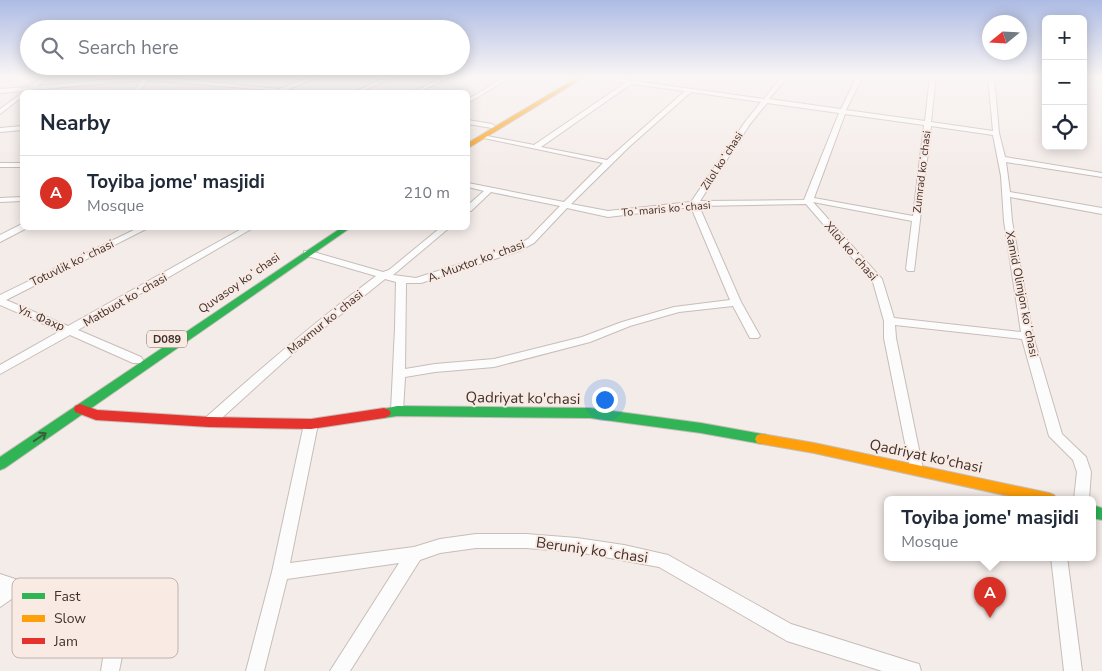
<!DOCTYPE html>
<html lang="en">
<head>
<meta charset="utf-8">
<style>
	:root { --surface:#fff; --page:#f6f6f7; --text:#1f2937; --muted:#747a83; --line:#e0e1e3; --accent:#d93025 }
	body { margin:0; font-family:"Nunito Sans",sans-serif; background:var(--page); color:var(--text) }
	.controls { position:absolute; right:15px; top:15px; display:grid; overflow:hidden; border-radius:8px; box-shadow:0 2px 12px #0003 }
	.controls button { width:45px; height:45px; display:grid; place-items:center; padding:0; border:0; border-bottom:1px solid var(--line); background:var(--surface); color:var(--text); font:25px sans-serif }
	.compass { position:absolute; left:982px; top:15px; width:45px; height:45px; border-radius:50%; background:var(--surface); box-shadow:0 2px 12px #0003; rotate:252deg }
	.you { position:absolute; left:604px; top:399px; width:18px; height:18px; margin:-12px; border:4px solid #fff; border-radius:50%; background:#1a73e8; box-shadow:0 0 0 8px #1a73e833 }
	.badge { display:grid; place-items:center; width:32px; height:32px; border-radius:50%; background:var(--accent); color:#fff; font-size:16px; font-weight:700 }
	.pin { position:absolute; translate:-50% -41px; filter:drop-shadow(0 1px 2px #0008) }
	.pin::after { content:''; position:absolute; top:26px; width:18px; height:15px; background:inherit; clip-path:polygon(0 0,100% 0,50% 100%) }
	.popup { position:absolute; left:884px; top:496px; width:212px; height:65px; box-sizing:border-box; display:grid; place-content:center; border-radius:8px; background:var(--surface); filter:drop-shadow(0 1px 4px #0005); font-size:16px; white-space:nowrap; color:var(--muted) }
	.popup b { font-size:19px; color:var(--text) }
	.popup::after { content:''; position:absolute; left:50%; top:100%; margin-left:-10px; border:10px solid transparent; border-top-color:var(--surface) }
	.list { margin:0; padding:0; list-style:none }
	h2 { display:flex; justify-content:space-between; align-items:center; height:65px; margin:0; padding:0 20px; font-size:21px }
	h2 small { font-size:16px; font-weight:400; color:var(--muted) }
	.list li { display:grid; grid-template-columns:32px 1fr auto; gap:15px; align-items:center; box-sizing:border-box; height:75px; padding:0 20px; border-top:1px solid var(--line) }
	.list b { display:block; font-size:19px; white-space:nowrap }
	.list p { margin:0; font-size:16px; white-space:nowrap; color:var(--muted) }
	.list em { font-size:16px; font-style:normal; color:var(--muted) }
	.icon { flex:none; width:28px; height:28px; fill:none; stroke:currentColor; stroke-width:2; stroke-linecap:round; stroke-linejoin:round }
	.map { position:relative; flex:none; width:1102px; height:671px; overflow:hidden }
	.search { position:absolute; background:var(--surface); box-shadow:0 2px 12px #0003; left:20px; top:20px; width:450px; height:55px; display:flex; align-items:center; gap:12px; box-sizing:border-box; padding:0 18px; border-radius:28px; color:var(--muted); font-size:19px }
	.panel { position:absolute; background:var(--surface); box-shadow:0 2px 12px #0003; left:20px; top:90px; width:450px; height:140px; border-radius:8px }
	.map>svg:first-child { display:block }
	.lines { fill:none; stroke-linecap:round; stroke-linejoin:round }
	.street-casing { stroke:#c7bdb9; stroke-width:2 }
	.fast-casing { stroke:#c7bdb9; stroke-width:2 }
	.slow-casing { stroke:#c7bdb9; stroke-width:2 }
	.jam-casing { stroke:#c7bdb9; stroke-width:2 }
	.street { fill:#fdfcfc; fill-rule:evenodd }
	.fast { fill:#30b455; fill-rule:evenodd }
	.slow { fill:#ff9f0a; fill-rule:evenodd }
	.jam { fill:#e5322d; fill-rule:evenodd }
	.oneway { stroke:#3a5f3a }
	.labels { text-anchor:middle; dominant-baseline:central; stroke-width:4; stroke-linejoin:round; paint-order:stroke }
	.far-street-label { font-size:11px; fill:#3f312c; stroke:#f9eae4 }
	.shield { fill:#f9eae4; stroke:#776863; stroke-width:1 }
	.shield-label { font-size:11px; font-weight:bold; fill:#3f312c }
	.street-label { font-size:12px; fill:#3f312c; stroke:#f9eae4 }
	.near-street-label { font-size:15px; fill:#3f312c; stroke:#f9eae4 }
	.key { fill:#f9eae4; stroke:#c1b2ad; stroke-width:1 }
	.key-label { font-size:14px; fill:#3f312c }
</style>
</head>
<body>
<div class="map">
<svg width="1102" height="671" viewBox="0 0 1102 671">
	<rect width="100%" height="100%" fill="#f4ece9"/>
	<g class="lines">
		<g class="street-casing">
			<path id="street" d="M44,76H50L37,86L151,76L279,89L313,76H320L287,90L292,92L148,80L139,92H133L142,80L0,93V89L29,87Z
				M389,76H396L361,92H354Z
				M445,76H452L419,92H413Z
				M507,76H513L468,103V99Z
				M586,76H599L764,99L782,76H788L769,99L841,109L857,76H863L846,110L925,121L930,76H936L931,122L993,131L988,76H994L999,133L1005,157L1102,173V177L1006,162L1010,192L1102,208V214L1010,197L1012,221L1033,336L1062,434L1086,457L1091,472L1089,499H1074L1077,472L1073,460L1049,436L1022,339L895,325L896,338L923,469L921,473L916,475L911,473L884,338V321L873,282L806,204L699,206L741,302L760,336L758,338H750L733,306L679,312L630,326L590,342L494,367L435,372L405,377L403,411L402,414H392L391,411L395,328L396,282L385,279L299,348L214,425H204L202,422L204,419C260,369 316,321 376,276L304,255V251H310L383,272L389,270L440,228H449L393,275L416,278L513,247L528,239L560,206L491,192L471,211H468V205L484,191L468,187V183L564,202L603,163L479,137L482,135L534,145L625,83ZM631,84L685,91L607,160L541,147ZM691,92L761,102L745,122L691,202L608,211L571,204L630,146ZM767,103L839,113L804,200L700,201L750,124ZM845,114L924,125L913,216L814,198ZM931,126L993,135L1001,176L1004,221L1021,332L894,318L882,279L813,202L912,221L906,269L908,271H914ZM691,207L730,300L674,307L622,322L582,337L494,359L435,364L405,369L406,283H421L519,251L534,243L567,208L608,217Z
				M22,93V97L0,114V109Z
				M468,120L492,124L495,126L492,128L468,124Z
				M22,126V130L0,132V128Z
				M0,163H22V167H0Z
				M22,197V201L0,202V198Z
				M22,224V228H26L25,229L0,242V235Z
				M138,228H148L6,300L68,326L243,228H253L78,330L141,357L143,360L141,363H133L70,335L0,374V365L60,331L0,305V295Z
				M311,419L316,421L318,424L290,563L414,547L440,539L476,534H526L577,538L624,545L668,555L791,624L912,662L919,664L921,671H882L787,641L659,567L577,552L526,548H476L440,553L420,560L350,671H330L399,563L287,579L264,671H246L272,572L304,424L306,421Z
				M1051,557H1067L1082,671H1064Z
				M0,574L21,581L50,596L116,640L123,652L119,671H101L104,652C75,633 48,611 16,596L0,607Z"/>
		</g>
		<g class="fast-casing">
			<path id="fast" d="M341,228H350L5,468L0,470V457Z
				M397,406L590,408L701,423L762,434L767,435L769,439L767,443L762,444L701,433L590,418L397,416L384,418L379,416L377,413L379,410Z
				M1092,505L1102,508V520L1092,518Z"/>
		</g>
		<g class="slow-casing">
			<path id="slow" d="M580,76H586L468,148V143Z
				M762,434L814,443L1049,493L1054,495L1057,499H1022L814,453L762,444L757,443L755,439L757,435Z"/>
		</g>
		<g class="jam-casing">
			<path id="jam" d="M80,404L97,410L209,417L311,419L384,408L389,410L391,413L389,416L384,418L311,429L209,427L96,420L75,412L74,409L75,406Z"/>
		</g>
		<use href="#street" class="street"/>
		<use href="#fast" class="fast"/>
		<use href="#slow" class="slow"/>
		<use href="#jam" class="jam"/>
	</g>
	<defs><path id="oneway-shaft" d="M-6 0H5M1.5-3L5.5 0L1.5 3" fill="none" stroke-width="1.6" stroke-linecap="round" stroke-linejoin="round" transform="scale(1.25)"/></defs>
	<use class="oneway" href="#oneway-shaft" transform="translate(40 437) rotate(-34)"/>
	<linearGradient id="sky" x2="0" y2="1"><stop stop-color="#adbbe4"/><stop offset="0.45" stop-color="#faf6f5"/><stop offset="1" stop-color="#faf6f5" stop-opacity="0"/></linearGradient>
	<rect width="1102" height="170" fill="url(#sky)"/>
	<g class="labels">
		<g class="far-street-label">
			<text transform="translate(722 161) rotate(-57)">Zilol koʻchasi</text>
			<text transform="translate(922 172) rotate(-83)">Zumrad koʻchasi</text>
			<text transform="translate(666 209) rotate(-5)">Toʻmaris koʻchasi</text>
		</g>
		<rect class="shield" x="147" y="330.5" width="40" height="17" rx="4"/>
		<g class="shield-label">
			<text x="167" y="339">D089</text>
		</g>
		<g class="street-label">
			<text transform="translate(851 251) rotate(49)">Xilol koʻchasi</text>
			<text transform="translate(476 261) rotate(-20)">A. Muxtor koʻchasi</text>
			<text transform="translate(72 263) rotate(-26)">Totuvlik koʻchasi</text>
			<text transform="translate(239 283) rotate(-35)">Quvasoy koʻchasi</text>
			<text transform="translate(1022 294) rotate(79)">Xamid Olimjon koʻchasi</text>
			<text transform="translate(125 300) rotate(-30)">Matbuot koʻchasi</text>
			<text transform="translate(41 318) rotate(22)">Ул. Фахр</text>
			<text transform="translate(325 322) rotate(-39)">Maxmur koʻchasi</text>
		</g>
		<g class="near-street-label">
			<text transform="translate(523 398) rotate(1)">Qadriyat ko'chasi</text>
			<text transform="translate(926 456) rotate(12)">Qadriyat ko'chasi</text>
			<text transform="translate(592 550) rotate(8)">Beruniy koʻchasi</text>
		</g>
	</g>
	<rect x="12" y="578" width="166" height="80" rx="8" class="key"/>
	<rect x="22" y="593" width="23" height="6" fill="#30b455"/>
	<rect x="22" y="615" width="23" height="7" fill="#ff9f0a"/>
	<rect x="22" y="638" width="23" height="6" fill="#e5322d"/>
	<g class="key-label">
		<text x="54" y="601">Fast</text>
		<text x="54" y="623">Slow</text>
		<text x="54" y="646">Jam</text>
	</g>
</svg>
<div class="controls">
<button>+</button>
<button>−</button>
<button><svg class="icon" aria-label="locate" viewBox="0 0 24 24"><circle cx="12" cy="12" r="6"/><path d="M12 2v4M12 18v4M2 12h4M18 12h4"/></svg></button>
</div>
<svg class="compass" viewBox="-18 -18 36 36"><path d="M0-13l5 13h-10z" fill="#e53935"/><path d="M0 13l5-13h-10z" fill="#747a83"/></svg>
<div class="you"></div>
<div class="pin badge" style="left:990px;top:618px">A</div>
<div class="popup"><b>Toyiba jome' masjidi</b>Mosque</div>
<div class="search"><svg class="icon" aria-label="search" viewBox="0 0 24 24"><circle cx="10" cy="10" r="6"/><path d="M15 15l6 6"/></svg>Search here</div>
<section class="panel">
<h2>Nearby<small></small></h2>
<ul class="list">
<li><span class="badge">A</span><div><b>Toyiba jome' masjidi</b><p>Mosque</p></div><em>210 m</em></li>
</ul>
</section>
</div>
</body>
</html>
